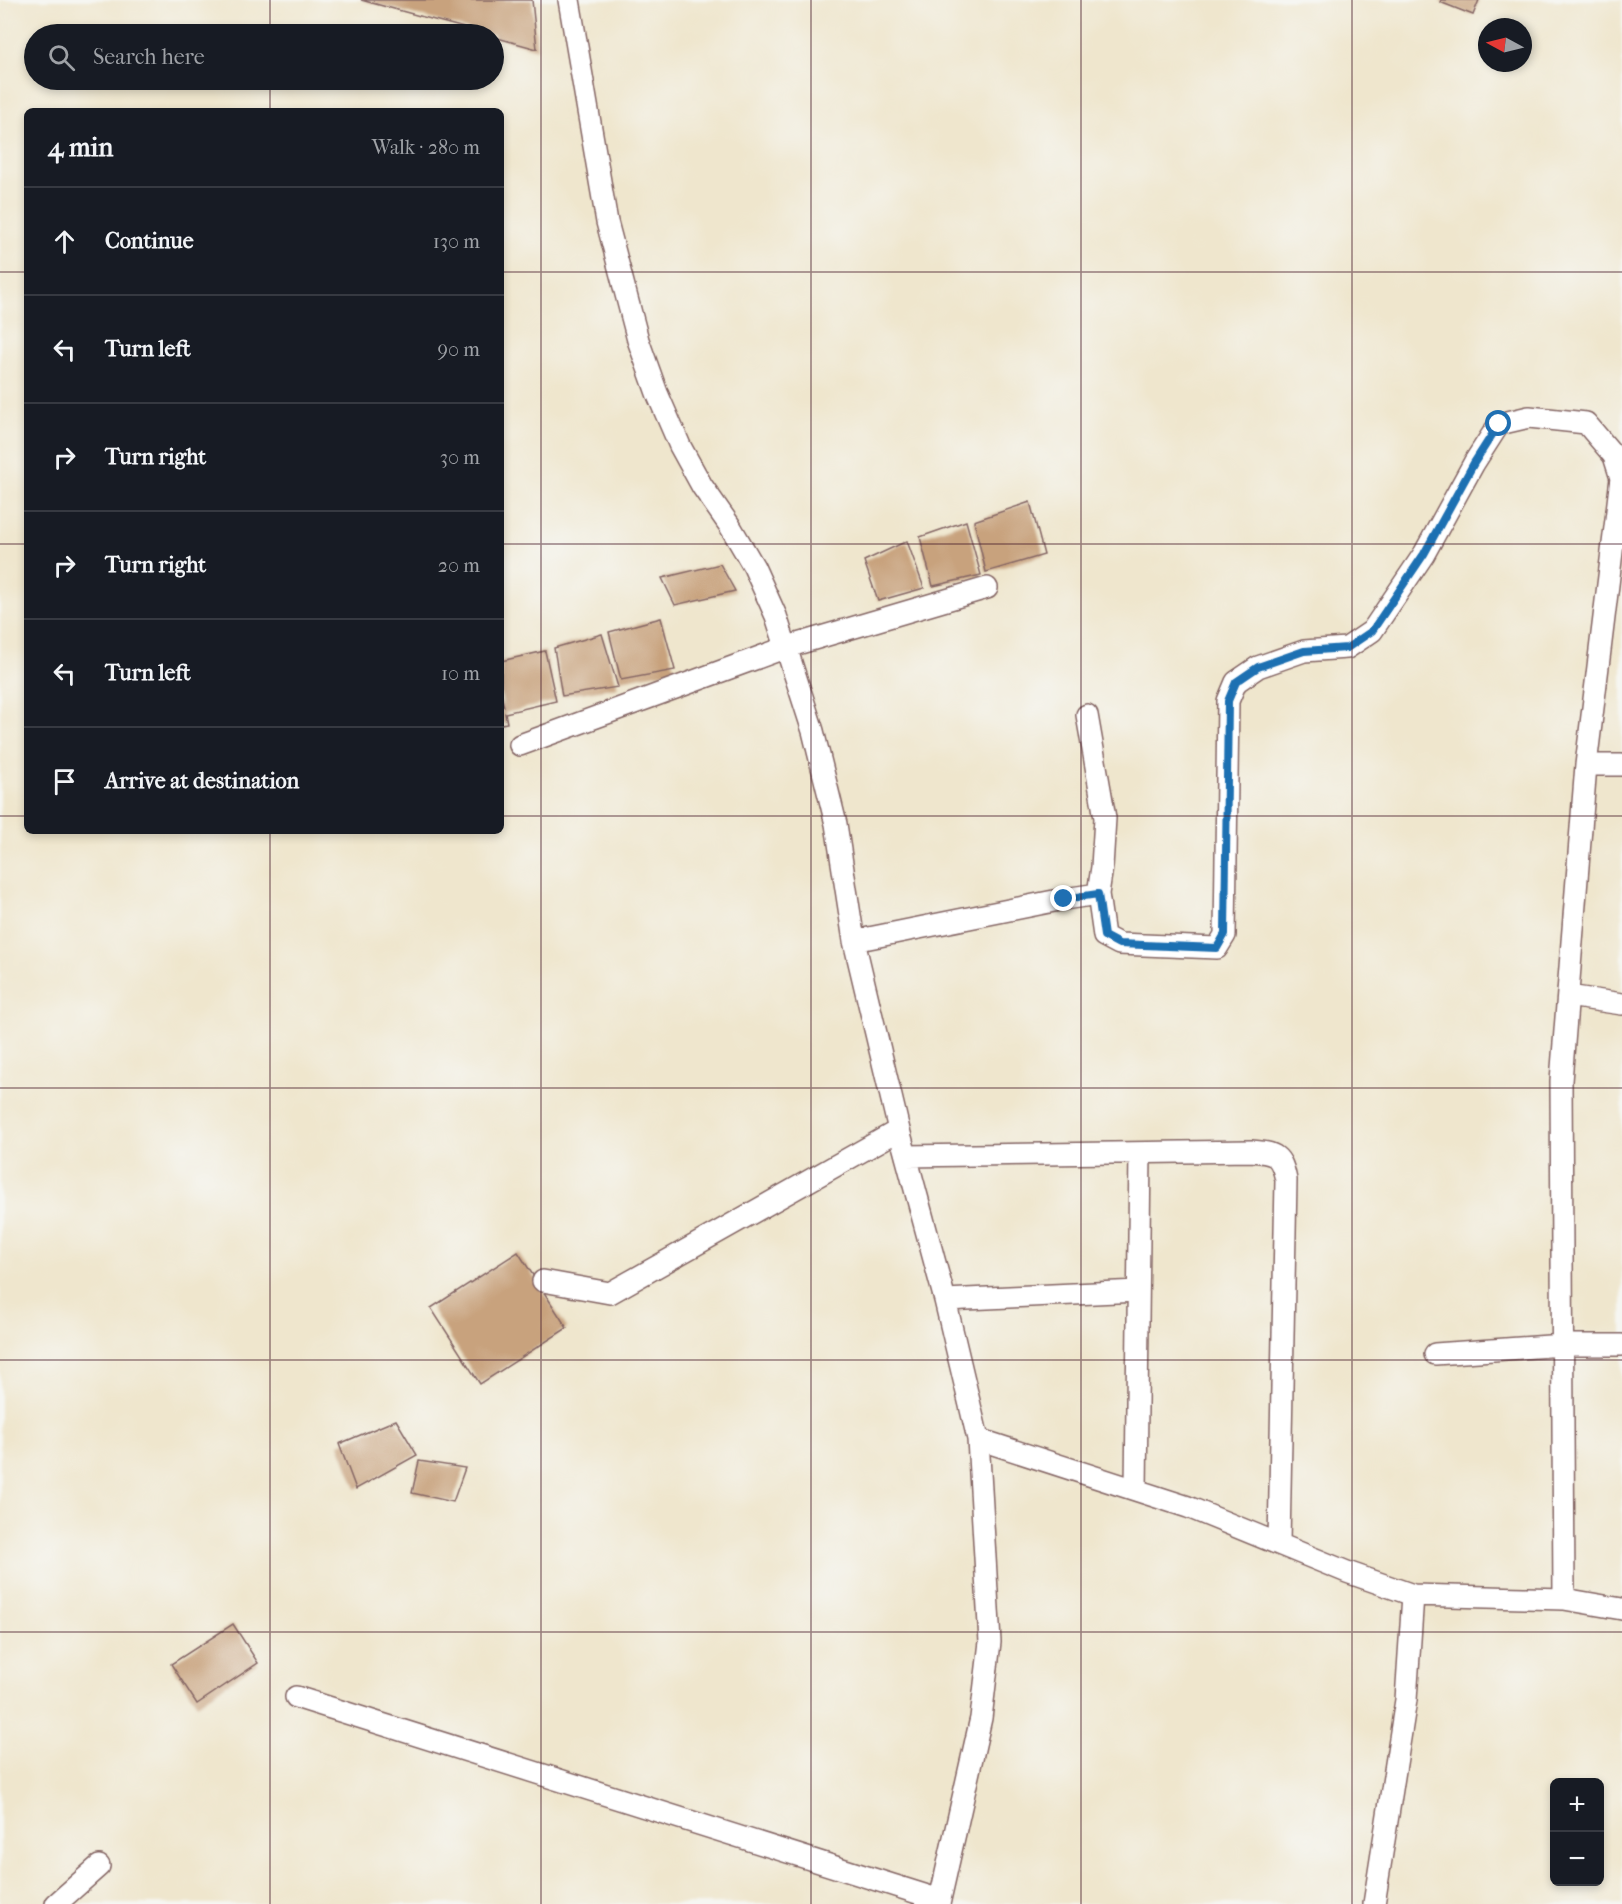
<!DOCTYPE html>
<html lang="en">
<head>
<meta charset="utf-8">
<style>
	:root { --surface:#171b24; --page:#20242c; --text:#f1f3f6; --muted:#9ea1a6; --line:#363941 }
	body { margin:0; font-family:"IM FELL French Canon",serif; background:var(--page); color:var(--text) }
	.controls { position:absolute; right:18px; bottom:18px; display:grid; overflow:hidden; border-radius:9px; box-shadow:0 3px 9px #0003 }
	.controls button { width:54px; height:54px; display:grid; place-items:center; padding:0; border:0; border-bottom:2px solid var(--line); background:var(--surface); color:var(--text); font:30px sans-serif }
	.compass { position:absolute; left:1478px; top:18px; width:54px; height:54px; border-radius:50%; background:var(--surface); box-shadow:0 3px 9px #0003; rotate:277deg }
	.stop { position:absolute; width:18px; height:18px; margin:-14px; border:4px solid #1f6fb2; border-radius:50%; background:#fff }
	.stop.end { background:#1f6fb2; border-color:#fff; box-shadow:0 2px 6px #0008 }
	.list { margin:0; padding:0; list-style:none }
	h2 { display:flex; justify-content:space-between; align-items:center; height:78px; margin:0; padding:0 24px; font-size:26px }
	h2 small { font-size:20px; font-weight:400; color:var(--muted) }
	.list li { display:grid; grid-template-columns:39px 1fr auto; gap:18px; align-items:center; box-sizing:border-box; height:108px; padding:0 24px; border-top:2px solid var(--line) }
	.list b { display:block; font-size:22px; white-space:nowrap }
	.list em { font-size:20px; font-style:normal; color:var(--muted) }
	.icon { flex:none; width:33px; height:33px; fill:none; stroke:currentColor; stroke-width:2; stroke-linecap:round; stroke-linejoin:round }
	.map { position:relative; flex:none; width:1622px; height:1904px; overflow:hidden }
	.search { position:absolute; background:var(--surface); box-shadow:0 3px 9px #0003; left:24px; top:24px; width:480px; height:66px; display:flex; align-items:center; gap:15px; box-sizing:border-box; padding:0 21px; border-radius:33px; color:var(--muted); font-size:22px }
	.panel { position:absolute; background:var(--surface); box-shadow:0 3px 9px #0003; left:24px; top:108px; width:480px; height:726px; border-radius:9px }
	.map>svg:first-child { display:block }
	.building { fill:#c8a27d }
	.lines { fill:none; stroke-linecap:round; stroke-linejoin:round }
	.street-casing { stroke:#846564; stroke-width:24 }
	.street { stroke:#fff; stroke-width:21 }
	.route { stroke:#1f6fb2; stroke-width:8 }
	.grid { fill:none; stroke:#4a1f2b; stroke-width:1.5; stroke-opacity:0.55 }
</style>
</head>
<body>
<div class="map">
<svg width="1622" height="1904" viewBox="0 0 1622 1904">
	<rect width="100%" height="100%" fill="#f6f6f2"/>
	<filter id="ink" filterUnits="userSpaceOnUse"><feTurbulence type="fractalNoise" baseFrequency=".0167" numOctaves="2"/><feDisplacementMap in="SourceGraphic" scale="12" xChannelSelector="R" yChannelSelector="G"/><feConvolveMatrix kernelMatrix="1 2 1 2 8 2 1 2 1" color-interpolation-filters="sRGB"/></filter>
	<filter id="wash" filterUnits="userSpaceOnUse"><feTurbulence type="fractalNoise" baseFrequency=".008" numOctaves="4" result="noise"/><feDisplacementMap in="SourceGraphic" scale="24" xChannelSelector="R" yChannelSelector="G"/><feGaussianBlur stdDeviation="1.35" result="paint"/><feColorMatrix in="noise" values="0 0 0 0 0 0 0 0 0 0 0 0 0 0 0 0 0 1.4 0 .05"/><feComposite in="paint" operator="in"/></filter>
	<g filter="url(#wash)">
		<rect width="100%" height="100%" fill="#efe6cd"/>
		<g id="blocks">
			<path class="building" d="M361,0H532L537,49L494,37V34H486Z
				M1441,0H1479L1473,15L1440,2Z
				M1030,502L1044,555L986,572L974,521Z
				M966,521L981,575L933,586L920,537Z
				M907,541L924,588L878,601L864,561Z
				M720,564L735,591L675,605L662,578Z
				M661,618L675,670L621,680L609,632Z
				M602,634L618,687L562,696L554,648Z
				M545,651L556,701L505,713L507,723L501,724V701L504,707L501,694V661Z
				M518,1252L567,1328L480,1384L431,1308Z
				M396,1420L417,1455L356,1489L339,1444Z
				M419,1461L465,1468L453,1502L412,1493Z
				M233,1624L258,1663L197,1704L171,1664Z"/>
		</g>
	</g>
	<g filter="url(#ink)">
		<use href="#blocks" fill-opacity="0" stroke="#846564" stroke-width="1.5"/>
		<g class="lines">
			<g class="street-casing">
				<path id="street" d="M569,0L607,222L638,340L657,393L680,446L702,486L730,526L754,567L776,616L813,731L836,824L854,941L899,1130L945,1300L978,1439L990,1642L981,1718L939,1904
					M520,745L787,647L987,588
					M1586,765H1622
					M1098,894L1104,936L1119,944L1217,948L1225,935L1228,701L1236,682L1258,667L1304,651L1347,648L1372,631L1424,554L1474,463L1499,424L1529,417L1586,423L1614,456L1621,478L1586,765L1561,1081L1564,1599
					M854,941L1064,899L1098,894L1102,867L1105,818L1087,715
					M1568,996L1622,1004
					M906,1156L1251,1151C1276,1153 1281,1155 1286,1180L1279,1543
					M543,1281L610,1293L899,1130
					M945,1300L1138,1291
					M1435,1354L1563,1345H1622
					M978,1439L1188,1507L1347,1572L1413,1595L1406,1700L1374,1904
					M1136,1490L1140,1153
					M1413,1595L1564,1599L1622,1609
					M296,1697L940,1900
					M56,1904L99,1866"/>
			</g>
			<use href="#street" class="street"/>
		</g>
	</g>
	<g class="lines" filter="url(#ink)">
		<path class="route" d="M1064,899L1098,894L1104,936L1119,944L1217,948L1225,934L1228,701L1236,682L1258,667L1304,651L1347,648L1372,631L1424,554L1474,463L1499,424"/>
	</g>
	<path class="grid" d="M270,0V34M541,0V1904M811,0V1904M1081,0V1904M1352,0V1904M270,80V111M0,272H27M501,272H1622M0,544H27M501,544H1622M0,816H27M501,816H1622M270,831V1904M0,1088H1622M0,1360H1622M0,1632H1622"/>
</svg>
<div class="controls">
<button>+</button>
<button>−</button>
</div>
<svg class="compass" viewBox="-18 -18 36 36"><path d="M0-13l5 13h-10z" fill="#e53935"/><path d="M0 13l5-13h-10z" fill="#9ea1a6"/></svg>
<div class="stop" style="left:1499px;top:424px"></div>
<div class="stop end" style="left:1064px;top:899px"></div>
<div class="search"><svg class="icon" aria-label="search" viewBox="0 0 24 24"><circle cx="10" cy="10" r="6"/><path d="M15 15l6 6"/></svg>Search here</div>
<section class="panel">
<h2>4 min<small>Walk · 280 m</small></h2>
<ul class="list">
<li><svg class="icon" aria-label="ahead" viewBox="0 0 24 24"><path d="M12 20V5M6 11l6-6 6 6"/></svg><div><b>Continue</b></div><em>130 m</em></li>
<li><svg class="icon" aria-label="left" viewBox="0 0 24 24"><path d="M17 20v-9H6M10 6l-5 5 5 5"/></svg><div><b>Turn left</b></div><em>90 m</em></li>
<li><svg class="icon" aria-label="right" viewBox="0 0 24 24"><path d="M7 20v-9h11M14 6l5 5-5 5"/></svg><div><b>Turn right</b></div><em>30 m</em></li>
<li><svg class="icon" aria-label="right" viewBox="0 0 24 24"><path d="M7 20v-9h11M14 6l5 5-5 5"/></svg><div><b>Turn right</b></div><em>20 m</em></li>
<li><svg class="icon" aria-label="left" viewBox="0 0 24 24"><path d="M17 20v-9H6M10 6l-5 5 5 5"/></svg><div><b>Turn left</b></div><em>10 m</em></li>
<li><svg class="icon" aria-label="arrive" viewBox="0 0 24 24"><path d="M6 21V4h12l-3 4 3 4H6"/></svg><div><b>Arrive at destination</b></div></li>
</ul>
</section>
</div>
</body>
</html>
